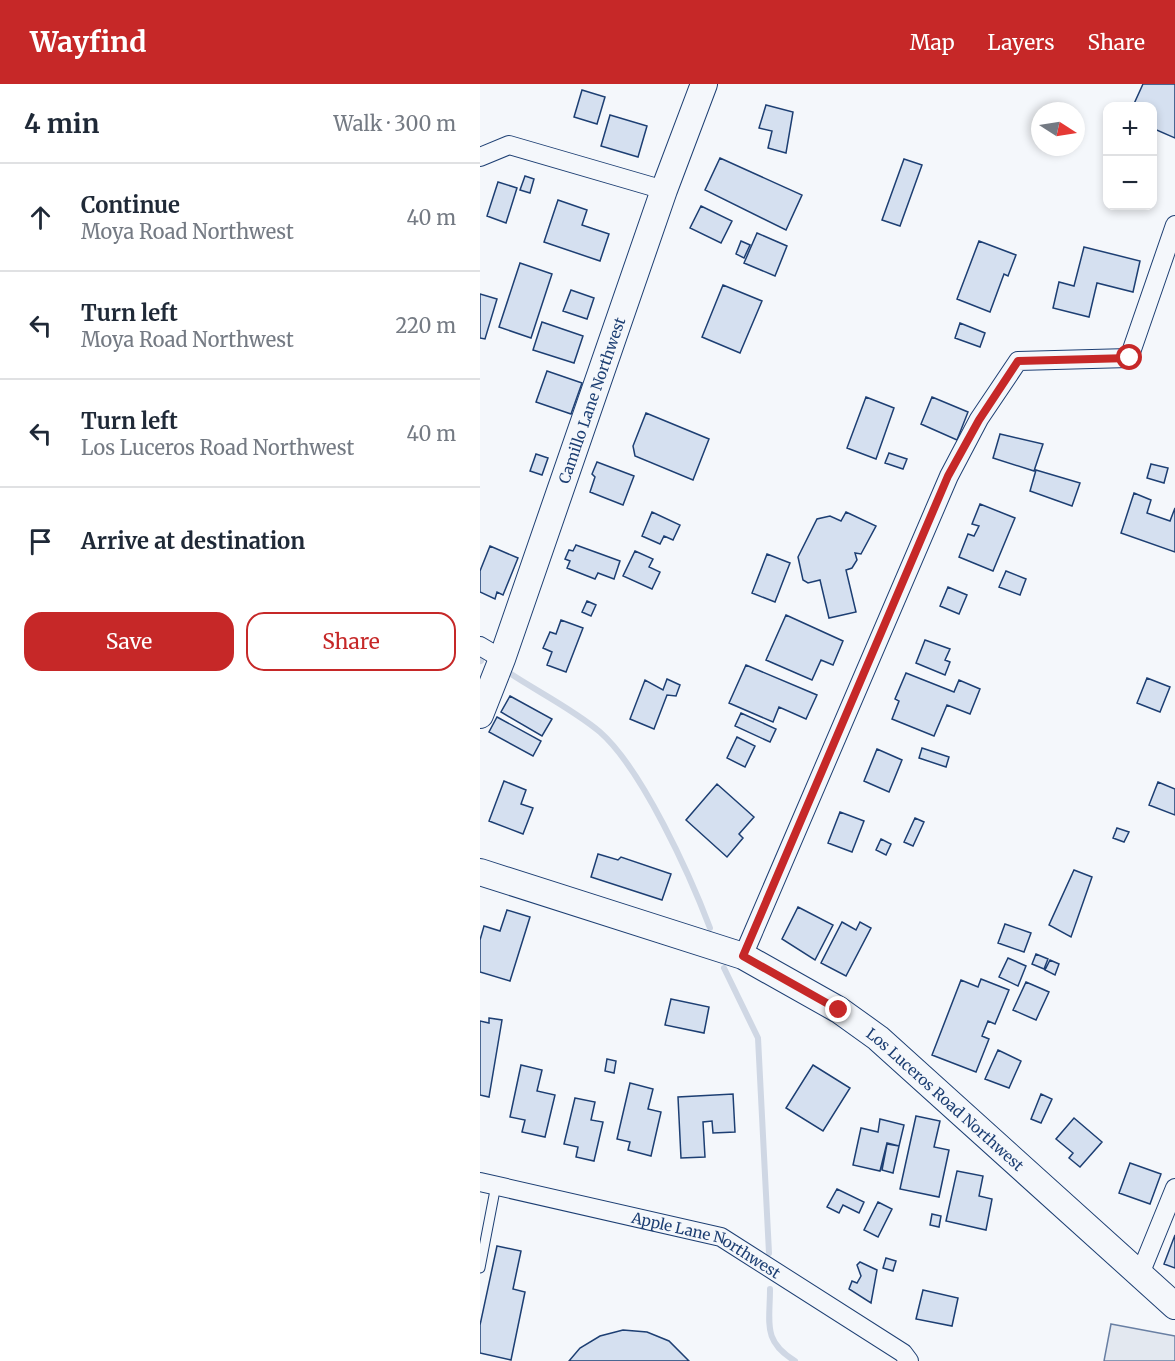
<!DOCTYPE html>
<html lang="en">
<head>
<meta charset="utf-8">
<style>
	:root { --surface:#fff; --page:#f2f2f3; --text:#1f2937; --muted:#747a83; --line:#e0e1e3; --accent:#c62828 }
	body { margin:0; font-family:Merriweather,serif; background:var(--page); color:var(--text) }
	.controls { position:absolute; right:18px; top:18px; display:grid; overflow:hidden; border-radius:12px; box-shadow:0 3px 9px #0003 }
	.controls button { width:54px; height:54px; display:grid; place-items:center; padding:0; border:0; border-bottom:2px solid var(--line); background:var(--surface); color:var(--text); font:30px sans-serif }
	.compass { position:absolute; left:551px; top:18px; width:54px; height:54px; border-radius:50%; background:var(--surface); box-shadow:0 3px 9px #0003; rotate:102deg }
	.stop { position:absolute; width:18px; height:18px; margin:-14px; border:4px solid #c62828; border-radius:50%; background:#fff }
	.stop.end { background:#c62828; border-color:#fff; box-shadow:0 2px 6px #0008 }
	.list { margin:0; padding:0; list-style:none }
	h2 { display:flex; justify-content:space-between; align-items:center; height:78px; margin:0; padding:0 24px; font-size:26px }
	h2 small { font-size:20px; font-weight:400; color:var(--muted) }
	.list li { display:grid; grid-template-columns:39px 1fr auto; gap:18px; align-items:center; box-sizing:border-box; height:108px; padding:0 24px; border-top:2px solid var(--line) }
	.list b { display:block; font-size:22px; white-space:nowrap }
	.list p { margin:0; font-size:20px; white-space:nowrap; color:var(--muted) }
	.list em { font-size:20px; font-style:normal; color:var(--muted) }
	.actions { display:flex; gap:12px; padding:18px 24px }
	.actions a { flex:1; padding:14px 0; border:2px solid var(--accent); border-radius:18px; text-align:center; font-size:21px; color:var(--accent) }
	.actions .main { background:var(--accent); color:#fff }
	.icon { flex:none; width:33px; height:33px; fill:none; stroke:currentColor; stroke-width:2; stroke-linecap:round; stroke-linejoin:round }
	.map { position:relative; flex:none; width:695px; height:1277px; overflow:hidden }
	header { display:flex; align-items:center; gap:36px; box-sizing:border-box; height:84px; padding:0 30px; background:var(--accent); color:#fff }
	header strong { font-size:28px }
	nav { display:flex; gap:33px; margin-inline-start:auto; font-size:21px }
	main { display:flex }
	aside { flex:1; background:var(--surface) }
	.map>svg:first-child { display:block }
	.parking { fill:#e3e8f0; stroke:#687fa3; stroke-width:1.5 }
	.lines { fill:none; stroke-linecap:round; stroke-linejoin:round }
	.stream { stroke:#cfd7e4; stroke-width:6 }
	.building { fill:#d5e0f0; stroke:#1d3f73; stroke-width:1.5 }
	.lane-casing { stroke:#1d3f73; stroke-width:11 }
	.street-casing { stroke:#1d3f73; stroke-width:20 }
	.secondary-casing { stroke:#1d3f73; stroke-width:28 }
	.lane { stroke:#f4f7fb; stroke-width:9 }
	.street { stroke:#f4f7fb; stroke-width:18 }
	.secondary { stroke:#f4f7fb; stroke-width:26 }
	.route { stroke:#c62828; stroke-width:8 }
	.labels { text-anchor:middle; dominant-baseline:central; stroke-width:4.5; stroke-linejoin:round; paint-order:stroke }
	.street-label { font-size:15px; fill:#1d3f73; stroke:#f4f7fb }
</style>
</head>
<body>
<header>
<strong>Wayfind</strong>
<nav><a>Map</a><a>Layers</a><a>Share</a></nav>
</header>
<main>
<aside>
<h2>4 min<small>Walk · 300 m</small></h2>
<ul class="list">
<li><svg class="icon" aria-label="ahead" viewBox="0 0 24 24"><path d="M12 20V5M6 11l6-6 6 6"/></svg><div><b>Continue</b><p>Moya Road Northwest</p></div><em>40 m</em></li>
<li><svg class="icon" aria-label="left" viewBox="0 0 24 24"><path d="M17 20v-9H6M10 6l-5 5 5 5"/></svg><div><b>Turn left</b><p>Moya Road Northwest</p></div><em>220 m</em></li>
<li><svg class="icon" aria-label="left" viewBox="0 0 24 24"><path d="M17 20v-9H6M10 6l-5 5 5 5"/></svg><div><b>Turn left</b><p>Los Luceros Road Northwest</p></div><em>40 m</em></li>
<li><svg class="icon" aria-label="arrive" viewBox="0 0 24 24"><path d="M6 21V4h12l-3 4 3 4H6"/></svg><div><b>Arrive at destination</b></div></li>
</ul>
<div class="actions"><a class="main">Save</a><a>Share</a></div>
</aside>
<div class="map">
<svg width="695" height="1277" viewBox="0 0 695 1277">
	<rect width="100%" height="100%" fill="#f4f7fb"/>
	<path class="parking" d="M631,1240L695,1252V1277H624Z"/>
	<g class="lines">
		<path class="stream" d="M0,576L1,577
			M31,590C60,609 94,626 120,648C162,685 210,791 230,844
			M244,884L278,954L289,1169
			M290,1205C290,1239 282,1257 315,1277"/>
	</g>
	<path class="building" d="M663,0H695V54L672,44V22H653Z
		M102,6L125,13L117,40L94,33Z
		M286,21L313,28L306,69L288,64L292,47L279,44Z
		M130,31L167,42L158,73L121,62Z
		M240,74L322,111L306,146L225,106Z
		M424,75L442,81L420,142L402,136Z
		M45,92L54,95L50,109L40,106Z
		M18,98L37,104L26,139L7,132Z
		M78,116L107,126L102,141L129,150L120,177L64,158Z
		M221,122L252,137L241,159L210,144Z
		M277,149L307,162L295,192L264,179Z
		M261,157L270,161L264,174L256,170Z
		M499,157L536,171L528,192L524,190L510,228L477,215Z
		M604,163L660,177L653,208L617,199L609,233L573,224L579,198L594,202Z
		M40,179L72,190L51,254L19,243Z
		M243,201L282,217L260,269L222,253Z
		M91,206L114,214L107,235L83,227Z
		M0,210L17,215L5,255L0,254Z
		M62,238L103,252L94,279L53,266Z
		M480,239L505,249L500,263L475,254Z
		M67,287L102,299L91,330L56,318Z
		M386,313L414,324L396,375L367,364Z
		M452,313L488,328L477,356L441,340Z
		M166,329L229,355L213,396L155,372L153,362Z
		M520,350L563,360L554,387L513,374Z
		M409,369L427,375L423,385L405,379Z
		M56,370L68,374L62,391L50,387Z
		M117,378L154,392L143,421L110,408L115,393L112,390Z
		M671,380L688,384L684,399L667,394Z
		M556,386L600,399L592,422L550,407Z
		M654,409L671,416L667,429L690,437L695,424V468L641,449Z
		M500,420L535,434L513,487L479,473L488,450L494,452L499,442L492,440Z
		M172,428L200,441L193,456L184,452L180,460L162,452Z
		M366,428L396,442L381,470L375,469L377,476L372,484L366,486L376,528L349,534L340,496L328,499L323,496L318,473L337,435L350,432L361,437Z
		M96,461L140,477L134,495L118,489L115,495L87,484L90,477L85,475L89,466L93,467Z
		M10,462L38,474L23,511L17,508L15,515L0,508V487Z
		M155,467L173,475L169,483L180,488L172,505L143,492Z
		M287,470L310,479L295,518L272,509Z
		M526,487L546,495L540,511L519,503Z
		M468,503L487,511L479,530L460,522Z
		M107,517L116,521L111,532L102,528Z
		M306,531L363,557L353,581L341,576L332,596L286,576Z
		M81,536L103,544L86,588L67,581L72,568L63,564L70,548L76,550Z
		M445,556L470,565L465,576L470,578L465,591L436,579Z
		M266,581L337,611L326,635L299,623L293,638L249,619Z
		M426,589L474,608L479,596L500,605L490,630L467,621L454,652L412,635L419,617L415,615Z
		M667,594L690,603L680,628L657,619Z
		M187,595L200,601L196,612L187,611L174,645L150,635L165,596L183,606Z
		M30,612L72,635L62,652L21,628Z
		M261,629L296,645L290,658L255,642Z
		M17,633L61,657L53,672L9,648Z
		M257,653L275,662L265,683L247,674Z
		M442,664L469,673L466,683L439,674Z
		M397,665L422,676L409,708L384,697Z
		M24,697L46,706L41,720L53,724L43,750L9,737Z
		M678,698L695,705V731L669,721Z
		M237,700L274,733L259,750L263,754L247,773L206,736Z
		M360,728L384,737L372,768L348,759Z
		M435,734L444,738L433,762L424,758Z
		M637,744L649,748L644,758L633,754Z
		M401,755L411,760L406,771L396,766Z
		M118,770L138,776L141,773L191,790L182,816L111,793Z
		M594,786L612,793L591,853L569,841Z
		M318,823L353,841L335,876L302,855Z
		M27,826L50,833L30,897L0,888V856L4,842L20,847Z
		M362,838L376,846L380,838L391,844L366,892L341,879Z
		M525,840L551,849L544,868L518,859Z
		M556,870L568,875L564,885L552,880Z
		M528,874L546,882L538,902L519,893Z
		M570,876L579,880L575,891L565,886Z
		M501,895L529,906L515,940L508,937L502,952L509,955L496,988L452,971L481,896L498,903Z
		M546,898L569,908L556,936L533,926Z
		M191,915L229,923L224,949L185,941Z
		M9,934L22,936L9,1013L0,1011V937L9,939Z
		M518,966L541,977L529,1004L505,995Z
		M127,975L136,977L134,989L125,987Z
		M41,981L62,986L57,1007L75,1011L65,1053L42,1048L45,1036L30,1033Z
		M333,981L370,1004L343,1047L306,1024Z
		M150,999L173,1005L168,1025L181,1028L171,1072L148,1066L150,1058L137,1055Z
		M253,1010L255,1048L233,1049L232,1037L223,1038L225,1073L201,1074L198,1013Z
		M561,1010L572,1015L561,1039L551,1035Z
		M95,1014L115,1018L111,1036L123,1038L114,1077L96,1073L98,1063L84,1060Z
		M436,1032L460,1037L454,1063L469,1066L459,1113L420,1105Z
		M594,1034L622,1058L600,1083L589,1074L593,1069L576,1055Z
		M400,1035L424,1041L419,1062L407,1059L400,1087L373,1081L381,1044L398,1048Z
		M407,1060L419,1062L413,1089L402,1086Z
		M650,1079L681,1090L670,1120L639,1109Z
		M477,1087L503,1092L499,1112L512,1115L506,1146L466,1137Z
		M357,1105L384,1118L379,1129L363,1121L359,1129L347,1123Z
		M398,1118L412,1125L398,1153L384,1146Z
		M452,1130L461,1132L459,1143L450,1141Z
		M695,1151V1184L684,1180Z
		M17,1162L41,1167L33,1205L45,1208L31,1276L0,1269V1241Z
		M406,1174L416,1177L413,1187L403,1184Z
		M380,1178L397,1186L391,1219L369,1205L372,1197L377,1199L381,1192L377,1181Z
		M443,1206L478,1214L472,1242L436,1235Z
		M143,1246L167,1248L189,1257L209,1277H89L100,1264L120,1252Z"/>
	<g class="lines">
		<g class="lane-casing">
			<path id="lane" d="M0,1184L16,1101"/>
		</g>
		<g class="street-casing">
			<g id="street">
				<path d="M0,73L29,61L184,106"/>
				<path d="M0,562L22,575"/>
				<path d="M263,872L469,392L499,335L538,277L649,274L695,141"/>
				<path id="s1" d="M0,1098L241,1153L423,1269L429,1277"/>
				<path d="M660,1190L695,1104"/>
			</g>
		</g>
		<g class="secondary-casing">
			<g id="secondary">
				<path id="s2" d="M0,631L22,575L184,106L224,0"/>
				<path id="s3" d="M0,788L263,872L359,926L398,954L695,1222"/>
			</g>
		</g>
		<use href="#lane" class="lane"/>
		<use href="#street" class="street"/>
		<use href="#secondary" class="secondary"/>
	</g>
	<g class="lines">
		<path class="route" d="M359,926L263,872L468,392L499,336L538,277L650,274"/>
	</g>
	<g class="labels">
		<g class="street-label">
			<text stroke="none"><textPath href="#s2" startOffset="334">Camillo Lane Northwest</textPath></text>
			<text stroke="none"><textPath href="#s3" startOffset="525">Los Luceros Road Northwest</textPath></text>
			<text stroke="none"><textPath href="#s1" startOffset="236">Apple Lane Northwest</textPath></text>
		</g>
	</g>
</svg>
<div class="controls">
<button>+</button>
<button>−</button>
</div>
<svg class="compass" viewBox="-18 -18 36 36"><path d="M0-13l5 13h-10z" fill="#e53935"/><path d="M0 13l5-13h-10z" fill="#747a83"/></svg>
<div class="stop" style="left:650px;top:274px"></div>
<div class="stop end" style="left:359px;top:926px"></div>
</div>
</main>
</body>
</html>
